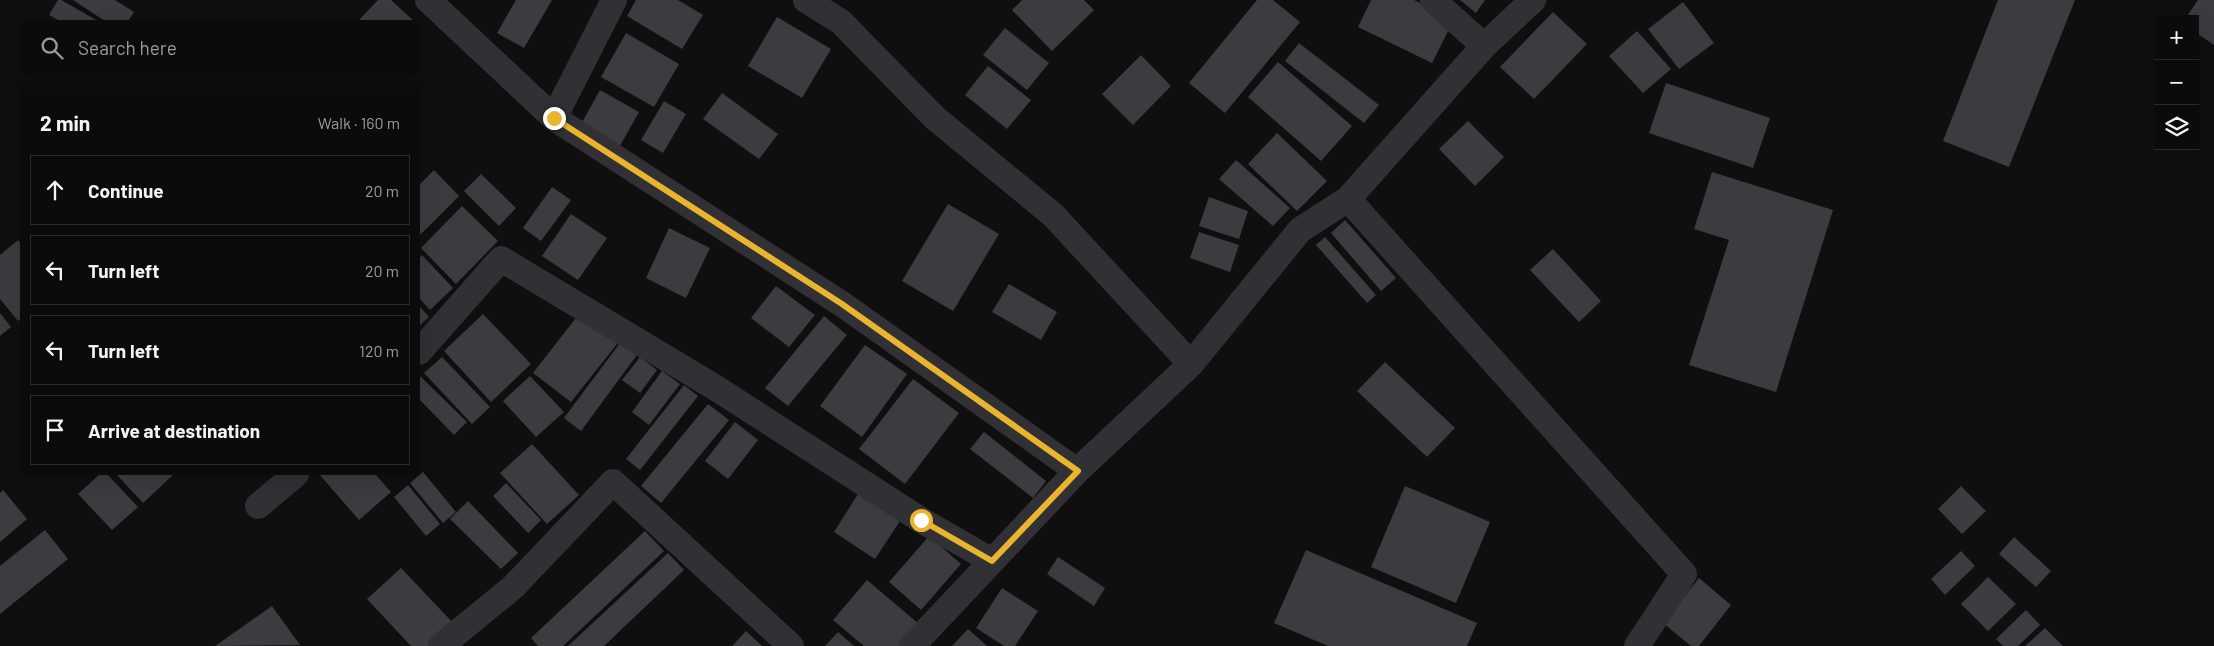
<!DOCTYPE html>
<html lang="en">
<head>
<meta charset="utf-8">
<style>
	:root { --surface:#0b0b0c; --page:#141415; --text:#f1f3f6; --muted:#9a9b9d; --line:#2b2b2d }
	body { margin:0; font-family:Barlow,sans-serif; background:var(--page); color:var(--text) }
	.controls { position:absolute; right:15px; top:15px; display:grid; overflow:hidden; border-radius:0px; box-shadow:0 5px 20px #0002 }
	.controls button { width:45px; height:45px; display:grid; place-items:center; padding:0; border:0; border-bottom:1px solid var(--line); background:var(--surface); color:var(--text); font:25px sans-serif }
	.stop { position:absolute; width:15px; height:15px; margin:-11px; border:4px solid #eab42d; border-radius:50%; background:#fff }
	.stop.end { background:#eab42d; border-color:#fff; box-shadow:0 1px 5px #0008 }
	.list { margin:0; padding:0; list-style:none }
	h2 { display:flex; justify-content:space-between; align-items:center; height:65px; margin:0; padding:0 20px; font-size:21px }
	h2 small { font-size:16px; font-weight:400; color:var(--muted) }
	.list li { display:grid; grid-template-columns:32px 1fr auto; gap:15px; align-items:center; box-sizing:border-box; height:70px; margin:0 10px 10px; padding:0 10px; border:1px solid var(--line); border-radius:0px }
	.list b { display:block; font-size:19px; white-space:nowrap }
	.list em { font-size:16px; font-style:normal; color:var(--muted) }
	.icon { flex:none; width:28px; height:28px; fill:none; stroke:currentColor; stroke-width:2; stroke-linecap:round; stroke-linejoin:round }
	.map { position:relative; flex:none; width:2214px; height:646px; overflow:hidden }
	.search { position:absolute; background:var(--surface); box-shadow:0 5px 20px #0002; left:20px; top:20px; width:400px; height:55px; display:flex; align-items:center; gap:12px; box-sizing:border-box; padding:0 18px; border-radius:0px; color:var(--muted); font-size:19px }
	.panel { position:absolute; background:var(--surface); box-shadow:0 5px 20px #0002; left:20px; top:90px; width:400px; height:385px; border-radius:0px }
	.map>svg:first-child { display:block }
	.building { fill:#3b3c40 }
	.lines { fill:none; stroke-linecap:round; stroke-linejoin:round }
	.street { stroke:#303035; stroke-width:26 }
	.route { stroke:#eab42d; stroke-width:6 }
</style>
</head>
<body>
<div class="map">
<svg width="2214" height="646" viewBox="0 0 2214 646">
	<rect width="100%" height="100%" fill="#0f0f10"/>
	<path class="building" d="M58,0H61L98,21H60L49,15Z
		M73,0H115L134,12L128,21H105Z
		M378,0H391L414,21H358Z
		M516,0H552L524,48L497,33Z
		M636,0H678L703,15L682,49L627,16Z
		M1022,0H1084L1094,10L1052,51L1012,10Z
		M1257,0H1273L1300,22L1225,113L1189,83Z
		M1371,0H1414L1454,19L1432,63L1358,27Z
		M1460,0H1485L1476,13Z
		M1998,0H2075L2009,167L1943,141Z
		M2198,0H2214V45L2195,32V19H2185Z
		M1683,2L1714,43L1679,69L1648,29Z
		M1553,12L1587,44L1534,99L1500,67Z
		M777,17L831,49L802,98L748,66Z
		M1005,28L1049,63L1027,90L983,55Z
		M1637,31L1671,69L1643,93L1609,56Z
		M626,33L679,64L654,107L601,77Z
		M1299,43L1379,105L1364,123L1285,61Z
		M1141,55L1171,86L1133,125L1102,94Z
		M1278,62L1352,126L1321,161L1248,97Z
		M988,66L1031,100L1007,129L965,95Z
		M1666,83L1770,118L1753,168L1649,133Z
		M600,90L639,112L620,146L581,124Z
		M722,93L778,134L759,159L703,119Z
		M664,101L686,114L663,153L641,140Z
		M1468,121L1504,157L1475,186L1439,149Z
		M1277,133L1327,181L1297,211L1248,164Z
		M1236,160L1290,208L1273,226L1219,179Z
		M434,170L459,196L419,236V185Z
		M1712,172L1833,210L1776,392L1689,365L1729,240L1694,229Z
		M481,174L516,208L499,226L464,191Z
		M552,187L571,200L541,241L523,228Z
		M1209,197L1248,211L1239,239L1199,226Z
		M948,204L999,234L953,311L902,281Z
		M462,206L498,241L456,284L421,248Z
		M571,214L607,238L578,280L542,256Z
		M1345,220L1396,278L1381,291L1331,233Z
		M669,228L710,248L686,298L646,278Z
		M1199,232L1239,245L1230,272L1190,258Z
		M1325,237L1376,295L1367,303L1316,245Z
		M18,240L21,244V319L18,321L0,299V255Z
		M1553,249L1601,301L1579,322L1530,270Z
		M422,255L453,288L430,310L419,298V258Z
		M1009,284L1057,312L1041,340L992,312Z
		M776,286L815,315L789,347L751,318Z
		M419,306L429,317L419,326Z
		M0,313L11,327L0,336Z
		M483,314L531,364L491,402L444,351Z
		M579,314L617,344L571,402L533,373Z
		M824,316L847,335L788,406L765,388Z
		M620,343L637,355L581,431L564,418Z
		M865,345L907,374L862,437L820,406Z
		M442,357L490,407L472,424L424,373Z
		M640,357L657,370L640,393L622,380Z
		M1385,362L1455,428L1427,457L1357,391Z
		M662,371L680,384L649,425L632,412Z
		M420,376L467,422L454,435L419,399V377Z
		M530,376L564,412L536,437L503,401Z
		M913,379L959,413L905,484L859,449Z
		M684,385L698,396L640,470L626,459Z
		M708,404L729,420L661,503L641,486Z
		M735,422L758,440L728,479L705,461Z
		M984,432L1046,481L1033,498L970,449Z
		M532,444L579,495L547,524L500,473Z
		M423,472L456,512L443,523L410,483Z
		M100,474H107L138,507L112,530L78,494Z
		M116,474H170L172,476L143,503Z
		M319,474H375L391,492L359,520Z
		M506,483L541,520L528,533L493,496Z
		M408,485L440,524L426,536L394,497Z
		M1405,486L1490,522L1456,603L1371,567Z
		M1961,486L1986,511L1962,534L1938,509Z
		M3,490L27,519L0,542V493Z
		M858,494L900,521L875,559L834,532Z
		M468,501L518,553L501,569L450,519Z
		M45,530L68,559L0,614V566Z
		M645,531L664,551L563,646H538L531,638Z
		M929,536L961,564L921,610L889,582Z
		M2014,537L2051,571L2036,587L1999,554Z
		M1306,550L1477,623L1467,646H1328L1274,623Z
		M1961,551L1975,566L1945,595L1931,579Z
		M668,553L684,570L604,646H568Z
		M1058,557L1105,588L1094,606L1047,574Z
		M401,568L456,626L435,646H411L367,599Z
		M1988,577L2016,604L1988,631L1961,604Z
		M1699,578L1731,605L1699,646H1691L1663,623Z
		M867,580L919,624L900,646H864L833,620Z
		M1002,588L1038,611L1015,646H1004L976,628Z
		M272,606L300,645L215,646Z
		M2026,610L2040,625L2018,646H2003L1996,639Z
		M2045,628L2063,646H2025Z
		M968,629L987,646H952Z
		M746,631L762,646H732Z
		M838,632L854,646H825Z"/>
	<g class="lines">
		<path class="street" d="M428,0L554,118
			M614,0L554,118L842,304L1077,471
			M806,0L841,22L935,118L1053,215L1191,364
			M1433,0L1484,46
			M1348,199L1684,574L1637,646
			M419,352L501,259L716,388L921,520L992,561
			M258,506L296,474
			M441,646L513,587L613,482L791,646
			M912,646L1077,471L1191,364L1300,230L1348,199L1484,46L1533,0"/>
	</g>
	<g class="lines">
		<path class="route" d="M554,118L842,304L1078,471L992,561L921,520"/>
	</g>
</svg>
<div class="controls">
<button>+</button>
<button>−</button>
<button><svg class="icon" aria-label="layers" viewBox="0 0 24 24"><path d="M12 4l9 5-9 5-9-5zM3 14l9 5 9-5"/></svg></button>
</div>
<div class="stop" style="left:921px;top:520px"></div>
<div class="stop end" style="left:554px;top:118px"></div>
<div class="search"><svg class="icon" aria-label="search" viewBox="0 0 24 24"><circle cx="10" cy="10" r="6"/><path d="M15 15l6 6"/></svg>Search here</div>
<section class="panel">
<h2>2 min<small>Walk · 160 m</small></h2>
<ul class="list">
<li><svg class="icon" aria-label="ahead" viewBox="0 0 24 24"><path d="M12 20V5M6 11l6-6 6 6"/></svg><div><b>Continue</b></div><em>20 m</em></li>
<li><svg class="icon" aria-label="left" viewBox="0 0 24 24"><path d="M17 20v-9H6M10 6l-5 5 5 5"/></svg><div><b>Turn left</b></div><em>20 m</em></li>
<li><svg class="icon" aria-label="left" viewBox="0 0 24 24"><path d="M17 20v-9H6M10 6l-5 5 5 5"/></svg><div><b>Turn left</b></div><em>120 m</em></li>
<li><svg class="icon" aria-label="arrive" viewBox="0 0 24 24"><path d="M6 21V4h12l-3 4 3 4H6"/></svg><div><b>Arrive at destination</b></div></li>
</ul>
</section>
</div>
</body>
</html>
